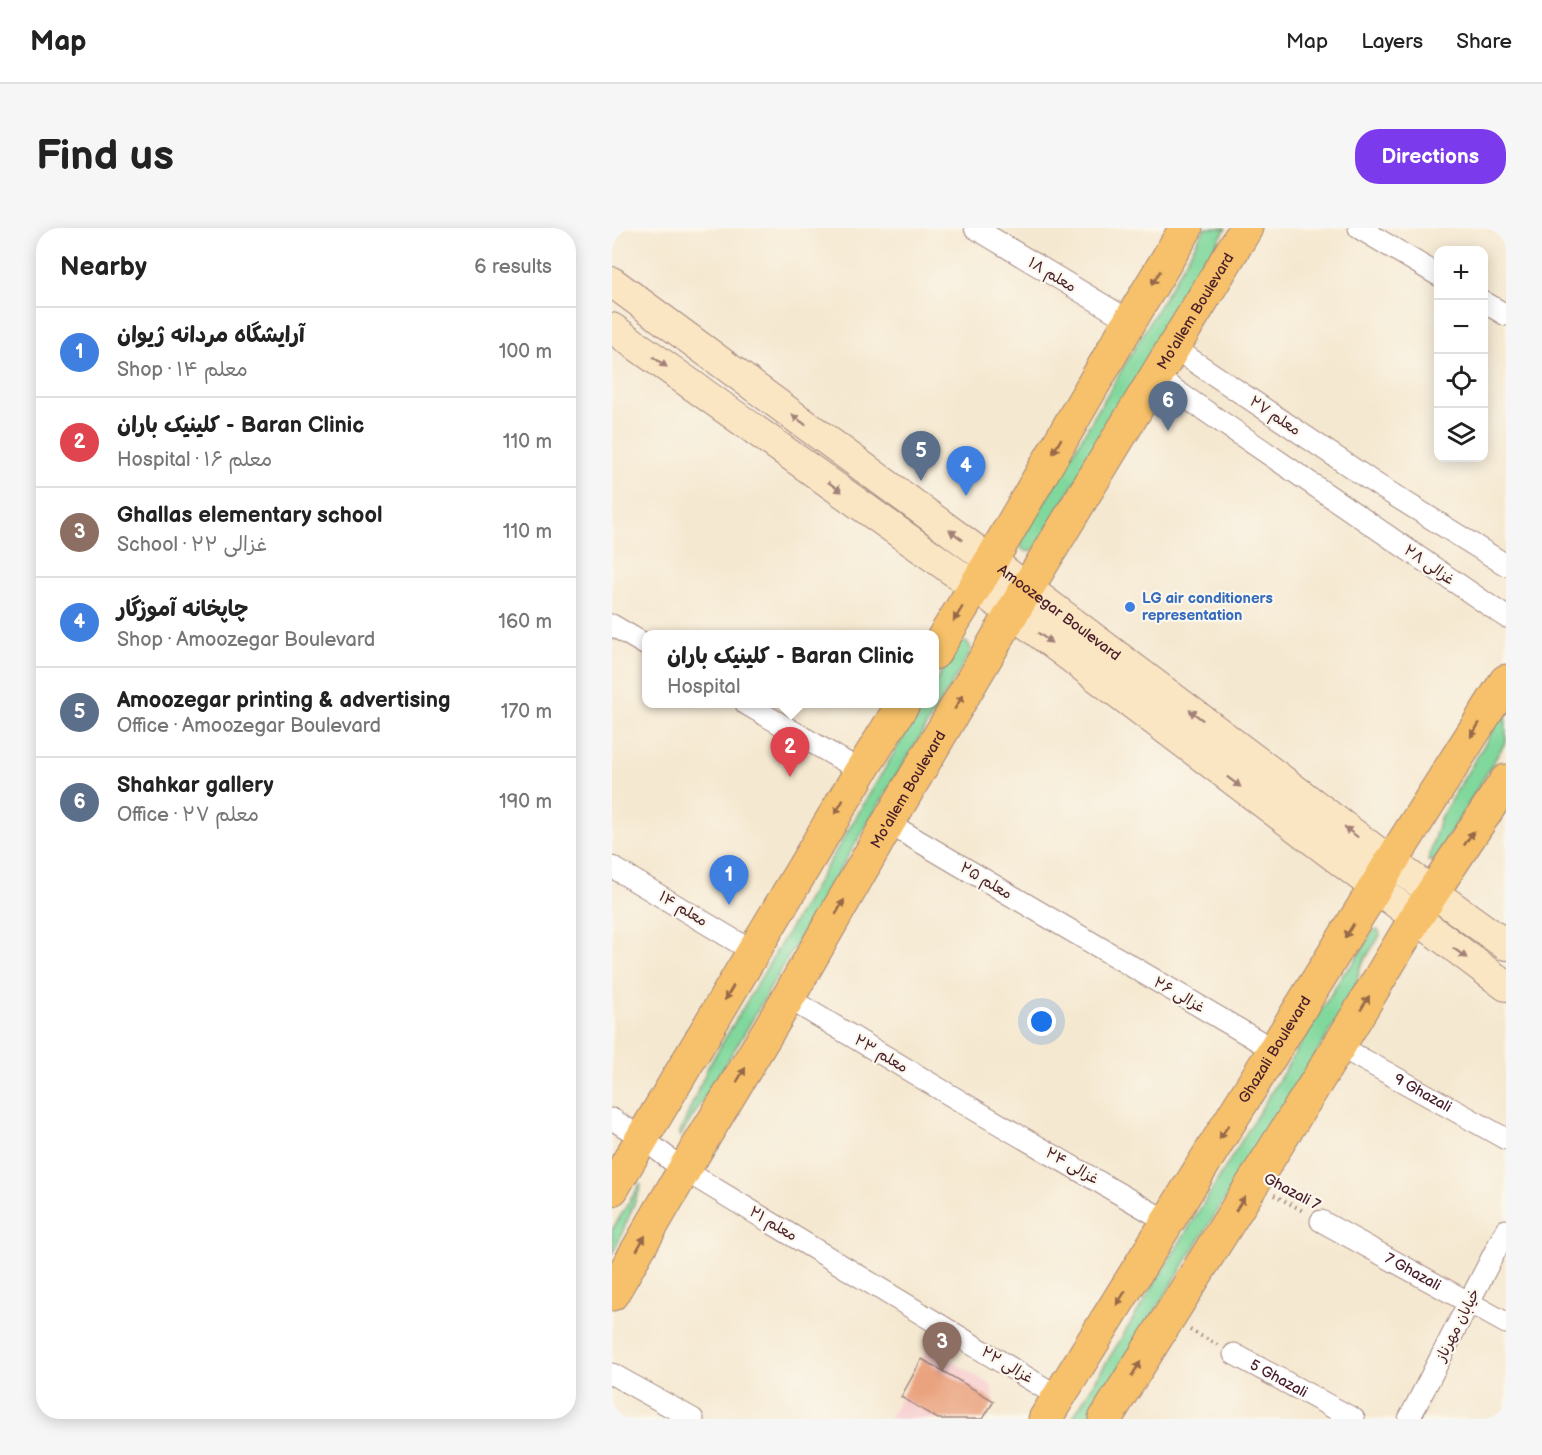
<!DOCTYPE html>
<html lang="en">
<head>
<meta charset="utf-8">
<style>
	:root { --surface:#fff; --page:#f6f6f6; --text:#222; --muted:#767676; --line:#e0e0e0; --accent:#7c3aed }
	body { margin:0; font-family:"Balsamiq Sans","Playpen Sans Arabic",sans-serif; background:var(--page); color:var(--text) }
	.controls { position:absolute; right:18px; top:18px; display:grid; overflow:hidden; border-radius:12px; box-shadow:0 3px 15px #0003 }
	.controls button { width:54px; height:54px; display:grid; place-items:center; padding:0; border:0; border-bottom:2px solid var(--line); background:var(--surface); color:var(--text); font:30px sans-serif }
	.you { position:absolute; left:430px; top:794px; width:21px; height:21px; margin:-15px; border:4px solid #fff; border-radius:50%; background:#1a73e8; box-shadow:0 0 0 9px #1a73e833 }
	.badge { display:grid; place-items:center; width:39px; height:39px; border-radius:50%; background:var(--accent); color:#fff; font-size:20px; font-weight:700 }
	.pin { position:absolute; translate:-50% -50px; filter:drop-shadow(0 2px 3px #0008) }
	.pin::after { content:''; position:absolute; top:32px; width:21px; height:18px; background:inherit; clip-path:polygon(0 0,100% 0,50% 100%) }
	.popup { position:absolute; left:30px; top:402px; width:297px; height:78px; box-sizing:border-box; display:grid; place-content:center; border-radius:12px; background:var(--surface); filter:drop-shadow(0 2px 4px #0005); font-size:20px; white-space:nowrap; color:var(--muted) }
	.popup b { font-size:22px; color:var(--text) }
	.popup::after { content:''; position:absolute; left:50%; top:100%; margin-left:-12px; border:12px solid transparent; border-top-color:var(--surface) }
	.list { margin:0; padding:0; list-style:none }
	h2 { display:flex; justify-content:space-between; align-items:center; height:78px; margin:0; padding:0 24px; font-size:26px }
	h2 small { font-size:20px; font-weight:400; color:var(--muted) }
	.list li { display:grid; grid-template-columns:39px 1fr auto; gap:18px; align-items:center; box-sizing:border-box; height:90px; padding:0 24px; border-top:2px solid var(--line) }
	.list b { display:block; font-size:22px; white-space:nowrap }
	.list p { margin:0; font-size:20px; white-space:nowrap; color:var(--muted) }
	.list em { font-size:20px; font-style:normal; color:var(--muted) }
	.icon { flex:none; width:33px; height:33px; fill:none; stroke:currentColor; stroke-width:2; stroke-linecap:round; stroke-linejoin:round }
	.map { position:relative; flex:none; width:894px; height:1191px; overflow:hidden; border-radius:24px }
	header { display:flex; align-items:center; gap:36px; box-sizing:border-box; height:84px; padding:0 30px; background:var(--surface); border-bottom:2px solid var(--line) }
	header strong { font-size:28px }
	nav { display:flex; gap:33px; margin-inline-start:auto; font-size:21px }
	.intro { display:flex; align-items:center; justify-content:space-between; box-sizing:border-box; height:144px; padding:0 36px }
	h1 { margin:0; font-size:42px }
	.button { padding:15px 27px; border-radius:24px; background:var(--accent); color:#fff; font-size:21px; font-weight:700 }
	main { display:flex; gap:36px; padding:0 36px }
	aside { flex:1; background:var(--surface); border-radius:24px; box-shadow:0 3px 15px #0003 }
	.map>svg:first-child { display:block }
	.built { fill:#f7cfd0 }
	.green { fill:#80d89c; stroke:#657c64; stroke-width:1.5 }
	.building { fill:#eaa37f }
	.lines { fill:none; stroke-linecap:round; stroke-linejoin:round }
	.street-casing { stroke:#a0847e; stroke-width:23 }
	.secondary-casing { stroke:#a0847e; stroke-width:32 }
	.primary-casing { stroke:#a0847e; stroke-width:35 }
	.path { stroke:#a0847e; stroke-width:4; stroke-dasharray:1.5 4.5; stroke-linecap:butt }
	.street { stroke:#fff; stroke-width:21 }
	.secondary { stroke:#fbe6c4; stroke-width:30 }
	.primary { stroke:#f6c16b; stroke-width:33 }
	.oneway { fill:#976848 }
	.oneway2 { fill:#a28278 }
	.shop-dot { fill:#3f7fe0; stroke:#fbf7ec; stroke-width:2 }
	.labels { text-anchor:middle; dominant-baseline:central; stroke-width:4.5; stroke-linejoin:round; paint-order:stroke }
	.street-label { font-size:15px; fill:#4a1f2b; stroke:#fbf7ec }
	.shop-label { font-size:15px; font-weight:bold; fill:#366cbe; stroke:#fbf7ec; text-anchor:start }
</style>
</head>
<body>
<header>
<strong>Map</strong>
<nav><a>Map</a><a>Layers</a><a>Share</a></nav>
</header>
<div class="intro"><h1>Find us</h1><a class="button">Directions</a></div>
<main>
<aside>
<h2>Nearby<small>6 results</small></h2>
<ul class="list">
<li><span class="badge" style="background:#3f7fe0">1</span><div><b>آرایشگاه مردانه ژیوان</b><p>Shop · معلم ۱۴</p></div><em>100 m</em></li>
<li><span class="badge" style="background:#e0444e">2</span><div><b>کلینیک باران - Baran Clinic</b><p>Hospital · معلم ۱۶</p></div><em>110 m</em></li>
<li><span class="badge" style="background:#8d6e63">3</span><div><b>Ghallas elementary school</b><p>School · غزالی ۲۲</p></div><em>110 m</em></li>
<li><span class="badge" style="background:#3f7fe0">4</span><div><b>چاپخانه آموزگار</b><p>Shop · Amoozegar Boulevard</p></div><em>160 m</em></li>
<li><span class="badge" style="background:#5c6f8a">5</span><div><b>Amoozegar printing &amp; advertising</b><p>Office · Amoozegar Boulevard</p></div><em>170 m</em></li>
<li><span class="badge" style="background:#5c6f8a">6</span><div><b>Shahkar gallery</b><p>Office · معلم ۲۷</p></div><em>190 m</em></li>
</ul>
</aside>
<div class="map">
<svg width="894" height="1191" viewBox="0 0 894 1191">
	<rect width="100%" height="100%" fill="#fbf7ec"/>
	<filter id="ink" filterUnits="userSpaceOnUse"><feTurbulence type="fractalNoise" baseFrequency=".0167" numOctaves="2"/><feDisplacementMap in="SourceGraphic" scale="12" xChannelSelector="R" yChannelSelector="G"/><feConvolveMatrix kernelMatrix="1 2 1 2 8 2 1 2 1" color-interpolation-filters="sRGB"/></filter>
	<filter id="wash" filterUnits="userSpaceOnUse"><feTurbulence type="fractalNoise" baseFrequency=".008" numOctaves="4" result="noise"/><feDisplacementMap in="SourceGraphic" scale="24" xChannelSelector="R" yChannelSelector="G"/><feGaussianBlur stdDeviation="1.35" result="paint"/><feColorMatrix in="noise" values="0 0 0 0 0 0 0 0 0 0 0 0 0 0 0 0 0 1.4 0 .05"/><feComposite in="paint" operator="in"/></filter>
	<g filter="url(#wash)">
		<rect width="100%" height="100%" fill="#f5e8d0"/>
		<path class="built" d="M317,1119L379,1157L382,1173L371,1191H277Z"/>
		<path class="green" d="M593,0H614L425,318L419,323H413L409,320L411,310Z
			M348,414H354C359,418 360,421 357,427L200,688L129,811L68,909L67,906L96,839L311,476H322V456L344,420Z
			M894,481V513L822,633H816L828,590Z
			M764,702L767,703L768,707L748,739L743,761L736,775L475,1191H460L732,745L741,736L761,703Z
			M28,956L29,959L5,1017L0,1026V1002Z"/>
		<g id="blocks">
			<path class="building" d="M310,1131L382,1173L371,1191H326L289,1169Z"/>
		</g>
	</g>
	<g filter="url(#ink)">
		<use href="#blocks" fill-opacity="0" stroke="#a0847e" stroke-width="1.5"/>
		<g class="lines">
			<g class="street-casing">
				<g id="street">
					<path d="M363,0L518,93"/>
					<path d="M747,0L826,47"/>
					<path d="M872,74L894,87"/>
					<path d="M562,120L764,256L894,337"/>
					<path d="M544,149L894,389"/>
					<path d="M0,397L34,417"/>
					<path d="M134,476L249,543"/>
					<path d="M276,595L662,822"/>
					<path d="M0,639L142,724"/>
					<path d="M176,770L363,882L556,994"/>
					<path id="s1" d="M727,818L894,911"/>
					<path d="M0,891L30,910L72,942L447,1169"/>
					<path id="s2" d="M709,993L894,1095"/>
					<path id="s3" d="M622,1126L742,1191"/>
					<path d="M0,1146L81,1191"/>
					<path d="M797,1191L894,1002"/>
				</g>
			</g>
			<g class="secondary-casing">
				<g id="secondary">
					<path id="s4" d="M0,54L379,333L779,634L894,717"/>
					<path d="M0,100L400,385L894,758"/>
				</g>
			</g>
			<g class="primary-casing">
				<g id="primary">
					<path d="M322,425L379,333L518,93L574,0"/>
					<path d="M0,961L249,543L291,476"/>
					<path id="s5" d="M0,1066L72,942L176,770L276,595L400,385L634,0"/>
					<path id="s6" d="M433,1191L779,634L894,453"/>
					<path d="M493,1191L727,818L803,691L894,553"/>
				</g>
			</g>
			<path class="path" d="M662,967L693,984
				M578,1102L606,1117"/>
			<use href="#street" class="street"/>
			<use href="#secondary" class="secondary"/>
			<use href="#primary" class="primary"/>
		</g>
		<defs><path id="oneway-solid" d="M-6-.8H1V-3.2L6.5 0L1 3.2V.8H-6Z" transform="scale(1.5)"/></defs>
		<g class="oneway">
			<use href="#oneway-solid" transform="translate(544 50) rotate(121)"/>
			<use href="#oneway-solid" transform="translate(445 218) rotate(120)"/>
			<use href="#oneway-solid" transform="translate(346 386) rotate(122)"/>
			<use href="#oneway-solid" transform="translate(347 474) rotate(-59)"/>
			<use href="#oneway-solid" transform="translate(863 502) rotate(122)"/>
			<use href="#oneway-solid" transform="translate(227 579) rotate(121)"/>
			<use href="#oneway-solid" transform="translate(857 610) rotate(-56)"/>
			<use href="#oneway-solid" transform="translate(228 679) rotate(-60)"/>
			<use href="#oneway-solid" transform="translate(737 703) rotate(122)"/>
			<use href="#oneway-solid" transform="translate(117 765) rotate(121)"/>
			<use href="#oneway-solid" transform="translate(753 775) rotate(-59)"/>
			<use href="#oneway-solid" transform="translate(129 847) rotate(-59)"/>
			<use href="#oneway-solid" transform="translate(612 904) rotate(122)"/>
			<use href="#oneway-solid" transform="translate(628 976) rotate(-58)"/>
			<use href="#oneway-solid" transform="translate(29 1015) rotate(-60)"/>
			<use href="#oneway-solid" transform="translate(509 1070) rotate(122)"/>
			<use href="#oneway-solid" transform="translate(524 1141) rotate(-58)"/>
		</g>
		<g class="oneway2">
			<use href="#oneway-solid" transform="translate(48 134) rotate(36)"/>
			<use href="#oneway-solid" transform="translate(187 192) rotate(-144)"/>
			<use href="#oneway-solid" transform="translate(223 259) rotate(36)"/>
			<use href="#oneway-solid" transform="translate(344 307) rotate(-144)"/>
			<use href="#oneway-solid" transform="translate(433 410) rotate(37)"/>
			<use href="#oneway-solid" transform="translate(584 487) rotate(-143)"/>
			<use href="#oneway-solid" transform="translate(622 554) rotate(37)"/>
			<use href="#oneway-solid" transform="translate(739 604) rotate(-143)"/>
			<use href="#oneway-solid" transform="translate(848 725) rotate(36)"/>
		</g>
	</g>
	<circle class="shop-dot" cx="518" cy="379" r="6"/>
	<g class="labels">
		<g class="street-label">
			<text transform="translate(440 47) rotate(31)">معلم ۱۸</text>
			<text stroke="none"><textPath href="#s5" startOffset="1143">Mo'allem Boulevard</textPath></text>
			<text transform="translate(663 188) rotate(34)">معلم ۲۷</text>
			<text transform="translate(817 337) rotate(35)">غزالی ۲۸</text>
			<text stroke="none"><textPath href="#s4" startOffset="556">Amoozegar Boulevard</textPath></text>
			<text stroke="none"><textPath href="#s5" startOffset="585">Mo'allem Boulevard</textPath></text>
			<text transform="translate(374 653) rotate(31)">معلم ۲۵</text>
			<text transform="translate(71 681) rotate(31)">معلم ۱۴</text>
			<text transform="translate(567 767) rotate(30)">غزالی ۲۶</text>
			<text stroke="none"><textPath href="#s6" startOffset="435">Ghazali Boulevard</textPath></text>
			<text transform="translate(269 826) rotate(31)">معلم ۲۳</text>
			<text stroke="none"><textPath href="#s1" startOffset="96">9 Ghazali</textPath></text>
			<text transform="translate(460 938) rotate(30)">غزالی ۲۴</text>
			<text transform="translate(680 964) rotate(28)">Ghazali 7</text>
			<text transform="translate(161 996) rotate(31)">معلم ۲۱</text>
			<text stroke="none"><textPath href="#s2" startOffset="105">7 Ghazali</textPath></text>
			<text transform="translate(846 1097) rotate(-63)">خیابان مهرناز</text>
			<text transform="translate(395 1137) rotate(31)">غزالی ۲۲</text>
			<text stroke="none"><textPath href="#s3" startOffset="51">5 Ghazali</textPath></text>
		</g>
		<g class="shop-label">
			<text x="530" y="370">LG air conditioners<tspan x="530" dy="17">representation</tspan></text>
		</g>
	</g>
</svg>
<div class="controls">
<button>+</button>
<button>−</button>
<button><svg class="icon" aria-label="locate" viewBox="0 0 24 24"><circle cx="12" cy="12" r="6"/><path d="M12 2v4M12 18v4M2 12h4M18 12h4"/></svg></button>
<button><svg class="icon" aria-label="layers" viewBox="0 0 24 24"><path d="M12 4l9 5-9 5-9-5zM3 14l9 5 9-5"/></svg></button>
</div>
<div class="you"></div>
<div class="pin badge" style="left:117px;top:677px;background:#3f7fe0">1</div>
<div class="pin badge" style="left:178px;top:549px;background:#e0444e">2</div>
<div class="popup"><b>کلینیک باران - Baran Clinic</b>Hospital</div>
<div class="pin badge" style="left:330px;top:1144px;background:#8d6e63">3</div>
<div class="pin badge" style="left:354px;top:268px;background:#3f7fe0">4</div>
<div class="pin badge" style="left:309px;top:253px;background:#5c6f8a">5</div>
<div class="pin badge" style="left:556px;top:203px;background:#5c6f8a">6</div>
</div>
</main>
</body>
</html>
